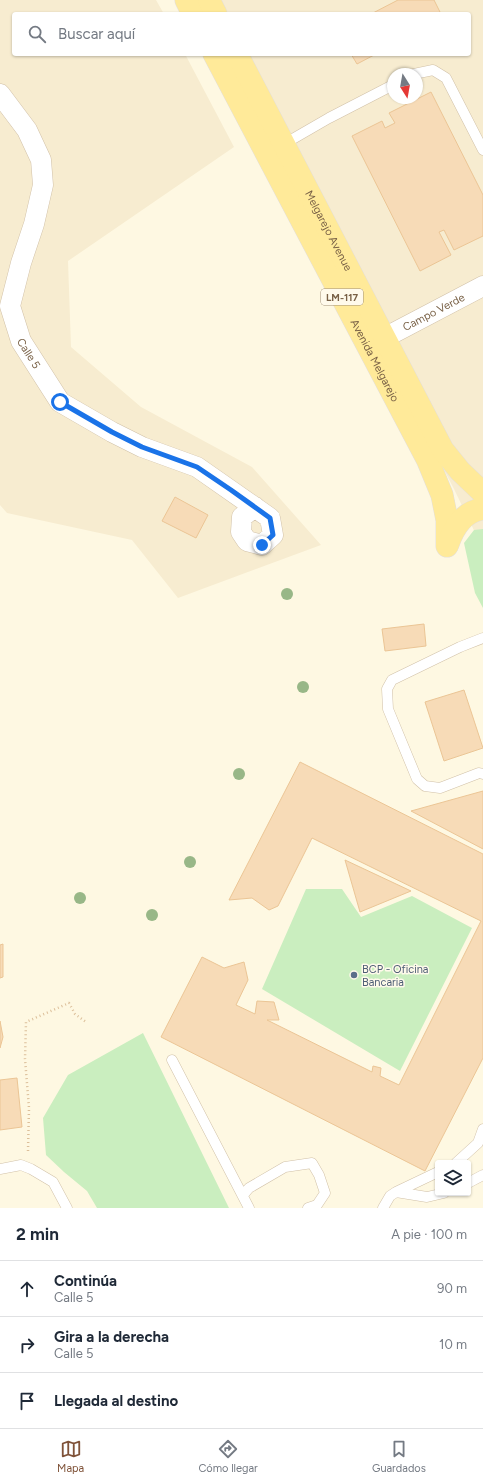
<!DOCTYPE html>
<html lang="es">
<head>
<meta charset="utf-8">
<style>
	:root { --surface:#fff; --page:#f6f6f7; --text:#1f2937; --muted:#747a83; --line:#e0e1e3; --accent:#7f5238 }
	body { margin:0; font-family:Figtree,sans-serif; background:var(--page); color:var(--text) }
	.controls { position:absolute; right:12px; bottom:12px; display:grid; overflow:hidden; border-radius:4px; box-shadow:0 1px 3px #0004 }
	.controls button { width:36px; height:36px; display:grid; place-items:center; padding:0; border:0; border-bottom:1px solid var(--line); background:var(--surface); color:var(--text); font:20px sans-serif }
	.compass { position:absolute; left:387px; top:68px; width:36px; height:36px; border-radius:50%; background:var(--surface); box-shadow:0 1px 3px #0004; rotate:169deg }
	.stop { position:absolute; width:12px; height:12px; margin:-9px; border:3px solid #1a73e8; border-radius:50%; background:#fff }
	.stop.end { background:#1a73e8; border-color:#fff; box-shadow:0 1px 4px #0008 }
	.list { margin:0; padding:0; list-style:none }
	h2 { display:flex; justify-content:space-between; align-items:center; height:52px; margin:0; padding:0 16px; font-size:17px }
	h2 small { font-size:13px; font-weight:400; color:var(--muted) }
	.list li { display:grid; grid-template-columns:26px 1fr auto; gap:12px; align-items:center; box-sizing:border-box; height:56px; padding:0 16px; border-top:1px solid var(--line) }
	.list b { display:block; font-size:15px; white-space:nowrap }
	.list p { margin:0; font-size:13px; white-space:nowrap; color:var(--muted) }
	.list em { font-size:13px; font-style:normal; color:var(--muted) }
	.icon { flex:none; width:22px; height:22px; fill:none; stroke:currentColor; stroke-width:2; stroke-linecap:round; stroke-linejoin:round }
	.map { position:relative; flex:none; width:483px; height:1208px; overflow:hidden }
	.search { position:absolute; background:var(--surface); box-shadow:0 1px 3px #0004; left:12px; right:12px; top:12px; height:44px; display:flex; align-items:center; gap:10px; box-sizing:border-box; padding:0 14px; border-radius:4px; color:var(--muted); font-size:15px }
	.sheet { height:220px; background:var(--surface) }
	nav { display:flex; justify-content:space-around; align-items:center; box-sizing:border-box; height:56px; border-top:1px solid var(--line); background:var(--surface); font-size:11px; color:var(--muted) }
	nav a { display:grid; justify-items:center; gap:2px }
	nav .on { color:var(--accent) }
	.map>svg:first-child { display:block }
	.residential { fill:#f7ecd0; fill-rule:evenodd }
	.green { fill:#caeebf }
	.building { fill:#f7dbb7; stroke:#ebc595 }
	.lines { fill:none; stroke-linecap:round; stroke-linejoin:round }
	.lane-casing { stroke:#d1c1a8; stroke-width:11 }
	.street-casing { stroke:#d1c1a8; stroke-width:21 }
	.primary-casing { stroke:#e4dfda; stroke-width:23 }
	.path { stroke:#dcbf9a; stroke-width:2.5; stroke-dasharray:1 3; stroke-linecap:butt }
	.lane { stroke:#fff; stroke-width:10 }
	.street { stroke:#fff; stroke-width:20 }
	.primary { stroke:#ffea99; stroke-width:22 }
	.tree { fill:#98b787 }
	.route { stroke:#1a73e8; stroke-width:5 }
	.service-dot { fill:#5c6f8a; stroke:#fffaeb; stroke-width:1.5 }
	.labels { text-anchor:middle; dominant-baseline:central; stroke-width:3; stroke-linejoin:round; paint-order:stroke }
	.shield { fill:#fffaeb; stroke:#a18f78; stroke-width:1 }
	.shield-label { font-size:10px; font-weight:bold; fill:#796146 }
	.street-label { font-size:11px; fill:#796146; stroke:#fffaeb }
	.service-label { font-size:11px; fill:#4e5e75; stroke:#fffaeb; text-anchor:start }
</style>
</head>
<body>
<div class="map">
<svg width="483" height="1208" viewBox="0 0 483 1208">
	<rect width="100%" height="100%" fill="#fef8e2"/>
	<path class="residential" d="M0,0H156L164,14H14V54H185L234,147L68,261L71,347L141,407L252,467L321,545L178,598L132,540L7,513L0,505Z
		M199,0H483V549L454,489L227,54H469V14H206ZM393,74H417V98H393Z"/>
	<path class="green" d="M483,529V608L475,593L464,543L474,530Z
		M306,889H342L361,917L412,896L472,928L400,1071L262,989Z
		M143,1033L229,1208H97L87,1191L64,1172L46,1155L43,1118L68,1075Z"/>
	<path class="building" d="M398,0H434L441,14H371Z
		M351,54H376L357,64Z
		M431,92L483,195V236L454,250L444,230L439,232L451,255L420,271L352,136L382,121L385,128L395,123L389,113Z
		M175,497L208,515L196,538L162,521Z
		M424,624L426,646L385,651L382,629Z
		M464,690L483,748L444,761L425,702Z
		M300,762L483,854V1058L425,1171L161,1037L202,957L224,968L244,962L248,980L236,1005L255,1014L257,1001L274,1002L279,1020H267L372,1072L373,1066L381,1068L380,1076L399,1085L481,921L312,838L278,906L269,910L252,898L229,900Z
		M483,791V849L411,811Z
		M345,860L411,891L360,912Z
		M3,944V977L0,978V945Z
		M0,1021L3,1037L0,1048Z
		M17,1078L22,1127L0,1130V1080Z"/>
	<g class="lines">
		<g class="lane-casing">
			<path id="lane" d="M414,74L433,70L446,78L483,150
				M284,144L329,118L393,85
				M483,638L460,647L392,680L387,689L388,709L417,779L425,786L440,788L479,773L483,774
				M172,1060L249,1208
				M456,1163L478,1143L483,1129
				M0,1169L21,1165L31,1169L53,1182L67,1208
				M468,1183L483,1175
				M396,1192L438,1172
				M243,1195L249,1188L285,1167L312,1163L319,1175L325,1193L317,1205L308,1208
				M383,1208L390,1196L396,1192L427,1197L444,1193"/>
		</g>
		<g class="street-casing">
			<g id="street">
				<path id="s1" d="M0,94L27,130L41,160L43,185L34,224L21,263L10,306L21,341L60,402L112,432L142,447L197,467L270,518L273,535L262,545L247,541L241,532L242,517L255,507"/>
				<path id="s2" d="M384,338L483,286"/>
			</g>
		</g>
		<g class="primary-casing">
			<g id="primary">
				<path d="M186,0L193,14"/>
				<path d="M209,0L216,14"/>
				<path id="s3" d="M214,54L428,461L442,495L447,520V546"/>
				<path id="s4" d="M237,54L443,450L460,471L483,493"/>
				<path d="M448,544C454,527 464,511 483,509"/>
			</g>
		</g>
		<path class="path" d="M28,1151L29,1108L25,1059L26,1022L69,1003L75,1014L86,1022"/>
		<use href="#lane" class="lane"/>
		<use href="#street" class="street"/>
		<use href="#primary" class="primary"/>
	</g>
	<g class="tree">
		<circle cx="287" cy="594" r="6"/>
		<circle cx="303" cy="687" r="6"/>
		<circle cx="239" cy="774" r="6"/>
		<circle cx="190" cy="862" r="6"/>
		<circle cx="80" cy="898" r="6"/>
		<circle cx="152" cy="915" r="6"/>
	</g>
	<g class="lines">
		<path class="route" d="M60,402L112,432L142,447L197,467L231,490L270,518L273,535L262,545"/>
	</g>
	<circle class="service-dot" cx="354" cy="975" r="4"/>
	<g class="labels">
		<rect class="shield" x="321" y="289" width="42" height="16" rx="3"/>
		<g class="shield-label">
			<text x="342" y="297">LM-117</text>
		</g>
		<g class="street-label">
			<text stroke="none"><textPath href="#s4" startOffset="199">Melgarejo Avenue</textPath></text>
			<text stroke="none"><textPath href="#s2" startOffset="56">Campo Verde</textPath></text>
			<text stroke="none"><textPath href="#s1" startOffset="280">Calle 5</textPath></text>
			<text stroke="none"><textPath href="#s3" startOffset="346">Avenida Melgarejo</textPath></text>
		</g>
		<g class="service-label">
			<text x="362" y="969">BCP - Oficina<tspan x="362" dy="13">Bancaria</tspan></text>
		</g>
	</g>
</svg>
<div class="controls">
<button><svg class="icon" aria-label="layers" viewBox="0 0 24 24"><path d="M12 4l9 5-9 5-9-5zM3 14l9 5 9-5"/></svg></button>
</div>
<svg class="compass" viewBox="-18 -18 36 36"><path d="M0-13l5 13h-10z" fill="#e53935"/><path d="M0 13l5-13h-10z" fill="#747a83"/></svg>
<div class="stop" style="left:60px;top:402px"></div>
<div class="stop end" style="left:262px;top:545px"></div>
<div class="search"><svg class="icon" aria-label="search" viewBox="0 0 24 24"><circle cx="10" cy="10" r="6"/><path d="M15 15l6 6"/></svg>Buscar aquí</div>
</div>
<section class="sheet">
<h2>2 min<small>A pie · 100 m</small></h2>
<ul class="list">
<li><svg class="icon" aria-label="ahead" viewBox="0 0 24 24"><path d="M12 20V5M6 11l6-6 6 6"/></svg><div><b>Continúa</b><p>Calle 5</p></div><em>90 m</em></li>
<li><svg class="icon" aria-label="right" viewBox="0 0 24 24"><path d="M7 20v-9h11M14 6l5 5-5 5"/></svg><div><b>Gira a la derecha</b><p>Calle 5</p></div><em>10 m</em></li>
<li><svg class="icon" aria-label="arrive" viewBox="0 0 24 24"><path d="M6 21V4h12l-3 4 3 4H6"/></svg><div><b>Llegada al destino</b></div></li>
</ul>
</section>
<nav>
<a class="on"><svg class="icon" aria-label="map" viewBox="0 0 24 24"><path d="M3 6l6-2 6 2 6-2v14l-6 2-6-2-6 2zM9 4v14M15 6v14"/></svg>Mapa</a>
<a><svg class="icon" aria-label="directions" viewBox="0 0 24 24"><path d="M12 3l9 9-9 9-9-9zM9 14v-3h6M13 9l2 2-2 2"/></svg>Cómo llegar</a>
<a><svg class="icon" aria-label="saved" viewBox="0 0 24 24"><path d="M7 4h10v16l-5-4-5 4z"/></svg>Guardados</a>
</nav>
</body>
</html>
